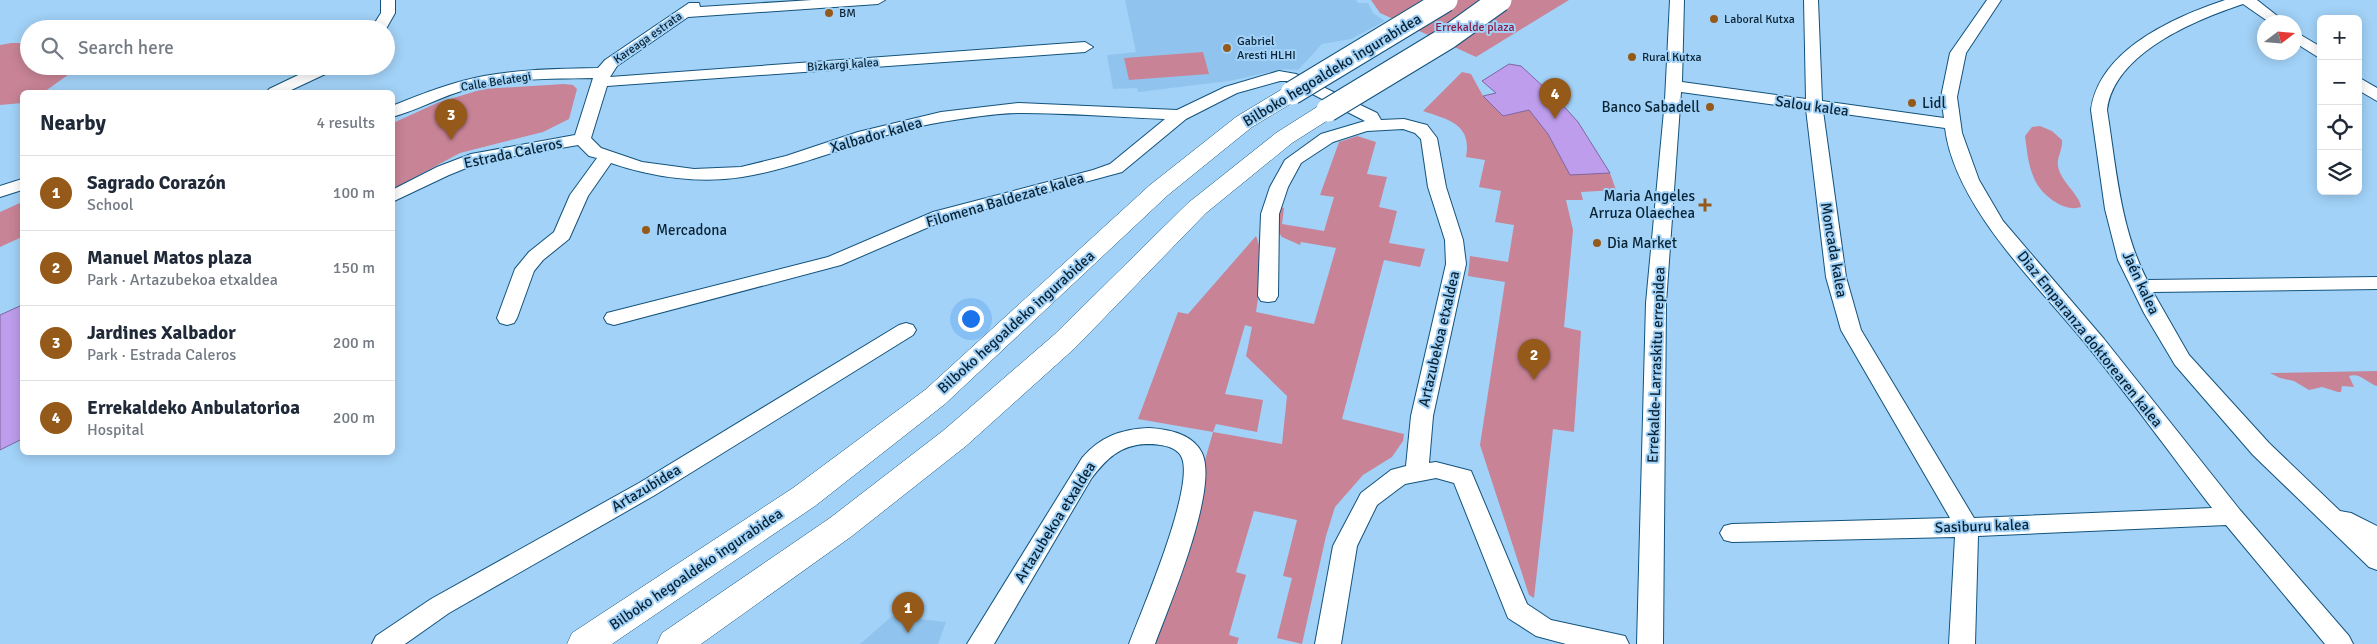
<!DOCTYPE html>
<html lang="en">
<head>
<meta charset="utf-8">
<style>
	:root { --surface:#fff; --page:#f6f6f7; --text:#1f2937; --muted:#747a83; --line:#e0e1e3; --accent:#955a1a }
	body { margin:0; font-family:Signika,sans-serif; background:var(--page); color:var(--text) }
	.controls { position:absolute; right:15px; top:15px; display:grid; overflow:hidden; border-radius:8px; box-shadow:0 2px 12px #0003 }
	.controls button { width:45px; height:45px; display:grid; place-items:center; padding:0; border:0; border-bottom:1px solid var(--line); background:var(--surface); color:var(--text); font:25px sans-serif }
	.compass { position:absolute; left:2257px; top:15px; width:45px; height:45px; border-radius:50%; background:var(--surface); box-shadow:0 2px 12px #0003; rotate:74deg }
	.you { position:absolute; left:970px; top:318px; width:18px; height:18px; margin:-12px; border:4px solid #fff; border-radius:50%; background:#1a73e8; box-shadow:0 0 0 8px #1a73e833 }
	.badge { display:grid; place-items:center; width:32px; height:32px; border-radius:50%; background:var(--accent); color:#fff; font-size:16px; font-weight:700 }
	.pin { position:absolute; translate:-50% -41px; filter:drop-shadow(0 1px 2px #0008) }
	.pin::after { content:''; position:absolute; top:26px; width:18px; height:15px; background:inherit; clip-path:polygon(0 0,100% 0,50% 100%) }
	.list { margin:0; padding:0; list-style:none }
	h2 { display:flex; justify-content:space-between; align-items:center; height:65px; margin:0; padding:0 20px; font-size:21px }
	h2 small { font-size:16px; font-weight:400; color:var(--muted) }
	.list li { display:grid; grid-template-columns:32px 1fr auto; gap:15px; align-items:center; box-sizing:border-box; height:75px; padding:0 20px; border-top:1px solid var(--line) }
	.list b { display:block; font-size:19px; white-space:nowrap }
	.list p { margin:0; font-size:16px; white-space:nowrap; color:var(--muted) }
	.list em { font-size:16px; font-style:normal; color:var(--muted) }
	.icon { flex:none; width:28px; height:28px; fill:none; stroke:currentColor; stroke-width:2; stroke-linecap:round; stroke-linejoin:round }
	.map { position:relative; flex:none; width:2377px; height:644px; overflow:hidden }
	.search { position:absolute; background:var(--surface); box-shadow:0 2px 12px #0003; left:20px; top:20px; width:375px; height:55px; display:flex; align-items:center; gap:12px; box-sizing:border-box; padding:0 18px; border-radius:28px; color:var(--muted); font-size:19px }
	.panel { position:absolute; background:var(--surface); box-shadow:0 2px 12px #0003; left:20px; top:90px; width:375px; height:365px; border-radius:8px }
	.map>svg:first-child { display:block }
	.built { fill:#90c4ee }
	.green { fill:#c88496; fill-rule:evenodd }
	.building { fill:#bd9dec; stroke:#7e66a0 }
	.lines { fill:none; stroke-linecap:round; stroke-linejoin:round }
	.minor-casing { stroke:#13537c; stroke-width:2 }
	.motorway-casing { stroke:#13537c; stroke-width:1 }
	.minor { fill:#fff; fill-rule:evenodd }
	.motorway { fill:#fff; fill-rule:evenodd }
	.motorway-bridge-casing { stroke:#13537c; stroke-width:25; stroke-linecap:butt }
	.motorway-bridge { stroke:#fff; stroke-width:23 }
	.poi-dot { fill:#955a1a; stroke:#a2d2f8; stroke-width:2 }
	.labels { text-anchor:middle; dominant-baseline:central; stroke-width:4; stroke-linejoin:round; paint-order:stroke }
	.far-poi-label { font-size:12px; fill:#0a2435; stroke:#a2d2f8; text-anchor:start }
	.far-park-label { font-size:12px; fill:#891d47; stroke:#a2d2f8 }
	.far-street-label { font-size:12px; fill:#0a2435; stroke:#a2d2f8 }
	.street-label { font-size:15px; fill:#0a2435; stroke:#a2d2f8 }
	.poi-label { font-size:15px; fill:#0a2435; stroke:#a2d2f8; text-anchor:start }
</style>
</head>
<body>
<div class="map">
<svg width="2377" height="644" viewBox="0 0 2377 644">
	<rect width="100%" height="100%" fill="#a2d2f8"/>
	<path class="built" d="M1125,0H1356L1358,3H1368L1373,13L1385,21L1351,39L1322,44L1298,70L1284,69L1229,81L1138,92L1137,88L1113,89L1107,55L1136,52Z
		M892,616L946,622L938,644H860Z"/>
	<path class="green" d="M1371,0H1569L1476,57L1380,13Z
		M11,43H29V66H70L72,72L44,92H22V103L0,105V45Z
		M1203,52L1209,74L1129,80L1124,58Z
		M1462,72L1471,74L1483,96L1503,116L1529,110L1548,134L1561,157L1610,173L1616,190L1581,192L1583,200H1566L1573,230L1564,327L1581,331L1574,432L1553,429L1534,598L1529,595L1480,445L1505,282L1468,276L1470,256L1508,262L1514,225L1495,222L1501,191L1479,187L1485,160L1466,157C1472,124 1449,120 1423,111Z
		M564,84L573,85L577,89L569,119L543,132L460,153L393,189V123L437,103L483,89Z
		M2040,126L2052,131L2062,140C2063,151 2055,158 2059,170C2063,183 2080,196 2081,207C2064,213 2040,194 2034,178C2028,165 2027,150 2025,136L2032,127Z
		M1357,136L1376,142L1367,174L1387,177L1379,207L1397,211L1389,243L1425,249L1420,267L1384,260L1342,419L1404,434L1403,441L1392,457L1363,475L1335,507L1326,536L1302,644L1277,638L1292,578L1283,576L1297,520L1254,511L1236,572L1246,575L1229,635L1239,638L1237,644H1153L1213,432L1138,419L1178,312L1188,314L1256,236C1266,260 1260,286 1256,312L1314,324L1336,248L1301,242L1300,245L1282,237L1276,229L1280,207L1284,208L1282,224L1324,231L1334,197L1320,195L1339,142ZM1245,325L1252,327L1246,356L1287,396L1282,444L1213,432L1216,424L1257,432L1263,400L1225,394Z
		M22,202V237L0,247V212Z
		M2377,371V386C2367,383 2360,372 2349,376L2354,387L2342,386L2341,392H2338L2322,387L2309,390L2294,381L2280,378L2270,373Z"/>
	<path class="building" d="M1509,64L1521,66L1560,102L1578,122L1610,173L1570,175L1548,134L1529,110L1503,116L1483,96L1496,93L1482,81Z
		M22,305V439L0,450V315Z"/>
	<g class="lines">
		<g class="minor-casing">
			<path id="minor" d="M381,0H395V13L386,29H371L381,13Z
				M812,0H885L878,4L688,17L617,66L610,77L1085,42L1093,47L1085,52L607,86L591,138L601,148L642,162L694,169L741,167L786,156L858,132L941,112L1019,103L1177,110L1225,87L1279,71L1296,74L1377,113L1381,120L1404,119L1427,125L1437,138L1446,187L1463,240L1466,264L1433,416L1429,463L1436,462L1471,471L1527,604L1551,620L1625,636L1629,644H1566L1536,636L1508,618L1454,483L1436,478L1405,484L1377,505L1357,546L1341,644H1315L1333,546L1361,493L1391,470L1406,466L1411,416L1446,264L1445,240L1428,187L1421,139L1415,133L1403,129L1367,131L1333,142L1301,163L1288,187L1279,214L1278,296L1275,301L1268,302L1261,301L1258,296L1261,214L1270,187L1285,160L1321,134L1365,121L1287,81H1280L1237,93L1186,119L1122,172L945,220L841,265L614,325L607,323L604,318L607,313L828,257L933,212L1093,170L1110,164L1165,119C1117,117 1069,113 1021,113C996,113 967,118 942,122C874,133 810,166 742,177C699,184 652,177 611,163L588,196L569,239L543,260L534,271L517,318L514,323L507,325L500,323L497,318L515,269L529,252L554,232L570,195L597,158L589,156L578,145L481,162L449,175L392,202V190L437,167L471,154L575,135L593,78C552,79 508,78 468,89C442,96 418,110 392,117V106C422,94 452,82 484,76C521,69 560,69 598,68L605,60L689,3H699L700,7Z
				M1670,0H1684L1682,82L1806,99L1804,0H1818L1822,101L1944,118L1941,97L1950,53L1987,0H2001L1966,53L1957,97L1962,133L1979,180L2003,221L2104,339L2240,510L2349,636L2353,644H2325L2226,525L1978,536L1975,644H1949L1955,537L1732,542L1724,540L1720,533L1724,526L1732,524L1950,518L1841,330L1826,277L1806,109L1681,92L1666,303L1663,644H1637L1646,303L1665,100ZM1823,111L1945,128C1955,208 2040,287 2089,348C2132,400 2171,455 2212,508L1974,518L1861,330L1846,277Z
				M2225,0H2257L2285,22H2269L2243,4C2195,20 2114,53 2107,110C2116,166 2120,228 2147,280L2377,277V289L2153,292L2189,355L2269,443L2340,511L2351,513L2377,526V570L2369,567L2253,455L2175,365L2144,313L2118,260L2105,209L2091,110C2099,50 2174,17 2225,0Z
				M2294,31L2321,47V59L2294,42Z
				M317,66H338L336,69L287,92H267L269,89Z
				M2358,77L2377,88V101L2358,90Z
				M22,179V190L0,197V186Z
				M906,323L913,325L916,330L913,335L655,495L449,613L405,644H372L376,636L431,599L639,483L899,325Z
				M1149,428C1168,429 1193,434 1202,453C1219,489 1169,606 1155,644H1129C1141,612 1197,483 1181,456C1175,445 1156,444 1146,444C1120,445 1106,459 1091,479L994,644H967L1082,458C1100,437 1121,429 1149,428Z"/>
		</g>
		<g class="motorway-casing">
			<path id="motorway" d="M1292,86L1300,88L1303,93L1300,98L1252,127L1168,195L945,404L815,506L612,644H567L572,633L793,488L925,390L1150,185L1236,117L1284,88Z
				M1328,103L1336,105L1339,110L1336,115L1292,143L1206,213L1075,348L966,446L852,536L701,644H657L662,633L830,518L944,430L1055,334L1188,203L1276,133L1320,105Z"/>
		</g>
		<use href="#minor" class="minor"/>
		<use href="#motorway" class="motorway"/>
		<g class="motorway-bridge-casing">
			<path id="motorway-bridge" d="M1292,93L1446,0
				M1328,110L1447,38L1500,0"/>
		</g>
		<use href="#motorway-bridge" class="motorway-bridge"/>
	</g>
	<g class="poi-dot">
		<circle cx="829" cy="13" r="5"/>
		<circle cx="1714" cy="19" r="5"/>
		<circle cx="1227" cy="48" r="5"/>
		<circle cx="1632" cy="57" r="5"/>
		<circle cx="1912" cy="103" r="5"/>
		<circle cx="1710" cy="107" r="5"/>
		<path d="M1702.5 197.5h5v5h5v5h-5v5h-5v-5h-5v-5h5z"/>
		<circle cx="646" cy="230" r="5"/>
		<circle cx="1597" cy="243" r="5"/>
	</g>
	<g class="labels">
		<g class="far-poi-label">
			<text x="839" y="13">BM</text>
			<text x="1724" y="19">Laboral Kutxa</text>
			<text x="1237" y="41">Gabriel<tspan x="1237" dy="14">Aresti HLHI</tspan></text>
			<text x="1642" y="57">Rural Kutxa</text>
		</g>
		<g class="far-park-label">
			<text x="1475" y="27">Errekalde plaza</text>
		</g>
		<g class="far-street-label">
			<text transform="translate(648 38) rotate(-35)">Kareaga estrata</text>
			<text transform="translate(843 65) rotate(-4)">Bizkargi kalea</text>
			<text transform="translate(496 82) rotate(-9)">Calle Belategi</text>
		</g>
		<g class="street-label">
			<text transform="translate(1332 70) rotate(-31)">Bilboko hegoaldeko ingurabidea</text>
			<text transform="translate(1812 106) rotate(8)">Salou kalea</text>
			<text transform="translate(876 135) rotate(-16)">Xalbador kalea</text>
			<text transform="translate(513 153) rotate(-12)">Estrada Caleros</text>
			<text transform="translate(1005 200) rotate(-16)">Filomena Baldezate kalea</text>
			<text transform="translate(1834 250) rotate(80)">Moncada kalea</text>
			<text transform="translate(2141 283) rotate(65)">Jaén kalea</text>
			<text transform="translate(1016 322) rotate(-42)">Bilboko hegoaldeko ingurabidea</text>
			<text transform="translate(1439 339) rotate(-77)">Artazubekoa etxaldea</text>
			<text transform="translate(2090 339) rotate(51)">Diaz Emparanza doktorearen kalea</text>
			<text transform="translate(1656 365) rotate(-88)">Errekalde-Larraskitu errepidea</text>
			<text transform="translate(646 488) rotate(-31)">Artazubidea</text>
			<text transform="translate(1055 522) rotate(-58)">Artazubekoa etxaldea</text>
			<text transform="translate(1982 526) rotate(-2)">Sasiburu kalea</text>
			<text transform="translate(696 569) rotate(-34)">Bilboko hegoaldeko ingurabidea</text>
		</g>
		<g class="poi-label">
			<text x="1922" y="103">Lidl</text>
			<text x="1700" y="107" text-anchor="end">Banco Sabadell</text>
			<text x="1695" y="196" text-anchor="end">Maria Angeles<tspan x="1695" dy="17">Arruza Olaechea</tspan></text>
			<text x="656" y="230">Mercadona</text>
			<text x="1607" y="243">Dia Market</text>
		</g>
	</g>
</svg>
<div class="controls">
<button>+</button>
<button>−</button>
<button><svg class="icon" aria-label="locate" viewBox="0 0 24 24"><circle cx="12" cy="12" r="6"/><path d="M12 2v4M12 18v4M2 12h4M18 12h4"/></svg></button>
<button><svg class="icon" aria-label="layers" viewBox="0 0 24 24"><path d="M12 4l9 5-9 5-9-5zM3 14l9 5 9-5"/></svg></button>
</div>
<svg class="compass" viewBox="-18 -18 36 36"><path d="M0-13l5 13h-10z" fill="#e53935"/><path d="M0 13l5-13h-10z" fill="#747a83"/></svg>
<div class="you"></div>
<div class="pin badge" style="left:908px;top:633px">1</div>
<div class="pin badge" style="left:1534px;top:380px">2</div>
<div class="pin badge" style="left:451px;top:140px">3</div>
<div class="pin badge" style="left:1555px;top:119px">4</div>
<div class="search"><svg class="icon" aria-label="search" viewBox="0 0 24 24"><circle cx="10" cy="10" r="6"/><path d="M15 15l6 6"/></svg>Search here</div>
<section class="panel">
<h2>Nearby<small>4 results</small></h2>
<ul class="list">
<li><span class="badge">1</span><div><b>Sagrado Corazón</b><p>School</p></div><em>100 m</em></li>
<li><span class="badge">2</span><div><b>Manuel Matos plaza</b><p>Park · Artazubekoa etxaldea</p></div><em>150 m</em></li>
<li><span class="badge">3</span><div><b>Jardines Xalbador</b><p>Park · Estrada Caleros</p></div><em>200 m</em></li>
<li><span class="badge">4</span><div><b>Errekaldeko Anbulatorioa</b><p>Hospital</p></div><em>200 m</em></li>
</ul>
</section>
</div>
</body>
</html>
